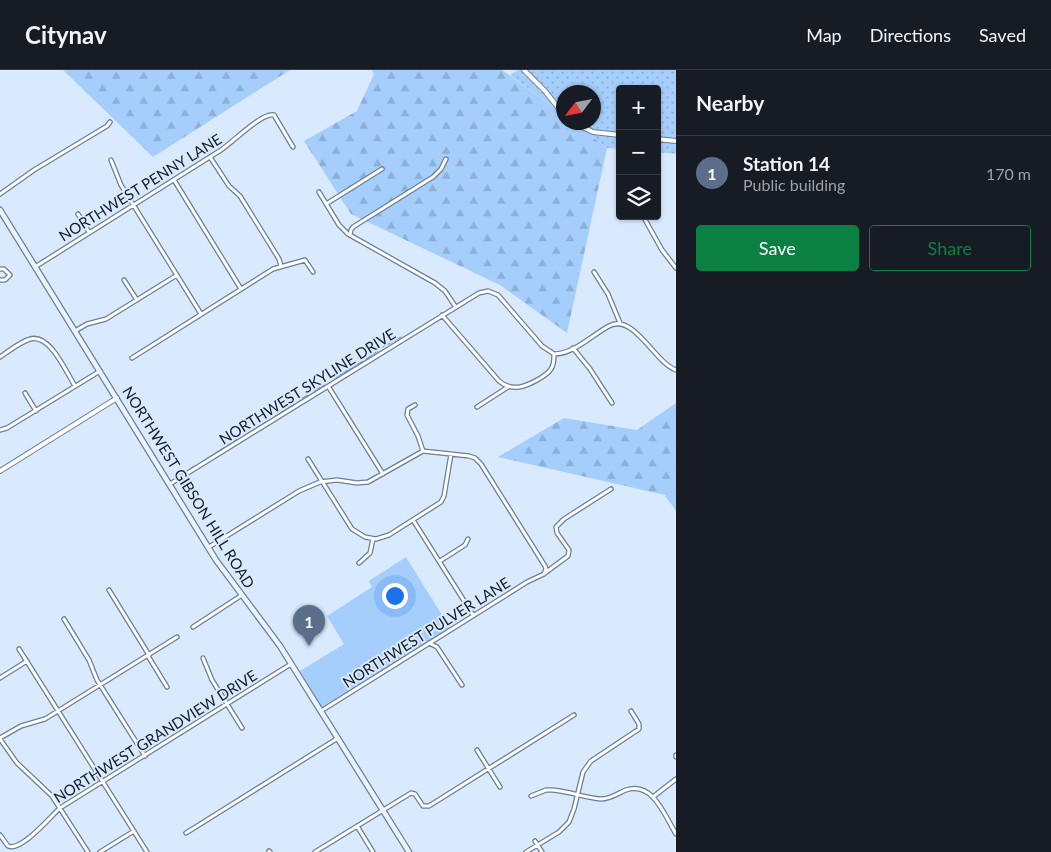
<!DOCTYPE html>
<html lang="en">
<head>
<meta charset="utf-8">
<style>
	:root { --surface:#171b24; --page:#20242c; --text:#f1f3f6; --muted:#9ea1a6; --line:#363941; --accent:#0b8043 }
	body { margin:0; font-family:Lato,sans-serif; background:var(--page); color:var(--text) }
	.controls { position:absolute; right:15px; top:15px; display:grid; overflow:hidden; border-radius:5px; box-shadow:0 1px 4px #0004 }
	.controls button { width:45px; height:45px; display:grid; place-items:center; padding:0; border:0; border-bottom:1px solid var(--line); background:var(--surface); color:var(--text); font:25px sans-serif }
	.compass { position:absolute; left:556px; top:15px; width:45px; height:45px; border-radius:50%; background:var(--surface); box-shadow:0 1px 4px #0004; rotate:238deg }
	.you { position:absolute; left:394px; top:525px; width:18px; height:18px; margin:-12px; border:4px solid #fff; border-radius:50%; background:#1a73e8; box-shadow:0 0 0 8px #1a73e833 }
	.badge { display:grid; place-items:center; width:32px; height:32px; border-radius:50%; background:var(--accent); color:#fff; font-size:16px; font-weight:700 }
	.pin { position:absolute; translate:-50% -41px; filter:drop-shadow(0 1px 2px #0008) }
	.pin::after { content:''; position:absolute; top:26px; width:18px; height:15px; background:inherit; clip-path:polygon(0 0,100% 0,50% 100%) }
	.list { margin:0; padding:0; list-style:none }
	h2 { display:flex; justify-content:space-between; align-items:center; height:65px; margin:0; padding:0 20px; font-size:21px }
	h2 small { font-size:16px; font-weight:400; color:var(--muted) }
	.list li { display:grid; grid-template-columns:32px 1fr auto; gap:15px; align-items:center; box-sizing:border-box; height:75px; padding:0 20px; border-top:1px solid var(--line) }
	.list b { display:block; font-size:19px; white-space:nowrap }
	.list p { margin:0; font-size:16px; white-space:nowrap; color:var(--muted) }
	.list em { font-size:16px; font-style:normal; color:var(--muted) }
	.actions { display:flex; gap:10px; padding:15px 20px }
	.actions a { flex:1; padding:11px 0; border:1px solid var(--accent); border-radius:5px; text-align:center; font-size:18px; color:var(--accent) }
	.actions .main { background:var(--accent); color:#fff }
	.icon { flex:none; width:28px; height:28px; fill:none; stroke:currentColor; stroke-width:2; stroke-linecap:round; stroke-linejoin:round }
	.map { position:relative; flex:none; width:676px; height:782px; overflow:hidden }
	header { display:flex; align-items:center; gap:30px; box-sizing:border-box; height:70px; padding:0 25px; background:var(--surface); border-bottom:1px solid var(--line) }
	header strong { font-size:24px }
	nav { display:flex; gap:28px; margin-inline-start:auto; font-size:18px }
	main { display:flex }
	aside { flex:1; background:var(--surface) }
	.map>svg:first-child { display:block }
	.grass { fill:url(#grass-dots) }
	.forest { fill:url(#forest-firs) }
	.green { fill:#a5cefc }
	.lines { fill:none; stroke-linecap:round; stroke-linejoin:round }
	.stream { stroke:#5b88bb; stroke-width:1 }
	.minor-casing { stroke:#6b7f95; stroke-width:5.5 }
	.tertiary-casing { stroke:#6b7f95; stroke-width:6 }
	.secondary-casing { stroke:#6b7f95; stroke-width:7 }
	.minor { stroke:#fff; stroke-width:3 }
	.tertiary { stroke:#fff; stroke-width:4 }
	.secondary { stroke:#ebf4fd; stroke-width:4.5 }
	.labels { text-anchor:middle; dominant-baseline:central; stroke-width:4; stroke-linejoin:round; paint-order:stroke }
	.street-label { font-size:15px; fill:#141c24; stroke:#d9eaff }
</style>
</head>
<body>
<header>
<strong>Citynav</strong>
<nav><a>Map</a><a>Directions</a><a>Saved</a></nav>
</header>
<main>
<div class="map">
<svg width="676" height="782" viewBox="0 0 676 782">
	<defs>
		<pattern id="grass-dots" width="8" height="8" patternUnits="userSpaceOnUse" patternTransform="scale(1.25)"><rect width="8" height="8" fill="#a5cefc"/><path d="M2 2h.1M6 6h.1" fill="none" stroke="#8db0d8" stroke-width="1.8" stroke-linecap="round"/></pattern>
		<pattern id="forest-firs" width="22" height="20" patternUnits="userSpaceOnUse" patternTransform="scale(1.25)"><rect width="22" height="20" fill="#a5cefc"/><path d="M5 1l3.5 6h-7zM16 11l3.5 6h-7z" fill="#8db0d8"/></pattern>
	</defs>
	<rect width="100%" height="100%" fill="#d9eaff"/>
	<path class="grass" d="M518,0H676V84L657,82V19H620V79L607,78L575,53L594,52V22H564L563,44L510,5Z"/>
	<path class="forest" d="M63,0H290L153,87Z
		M372,0H502L563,44L564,52L575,53L607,78L567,263L500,215L351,144L304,71L357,41L374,4Z
		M676,333V441L665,425L498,387L564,348L637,360Z"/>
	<path class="green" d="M406,487L450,558L322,637L300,601L344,574L327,546L372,517L369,511Z"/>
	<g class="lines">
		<path class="stream" d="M383,277L401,267
			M366,289L378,281
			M335,308L363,291
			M314,321L324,315
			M299,330L308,325
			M274,347L294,334
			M245,365L267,351
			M200,393L239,368
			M190,399L194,396
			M177,407L185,402"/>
		<g class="minor-casing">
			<path id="minor" d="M210,87L229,116L240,126L279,189L281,196
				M111,90L121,115L201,244
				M174,110L241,219
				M319,122L339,155L348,164L435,213L445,221L455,236
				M0,124L34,100L107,56L110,52
				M326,134L382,99
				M78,144L89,162
				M643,146L662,180L676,198
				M350,165L351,160L353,157L433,107L441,99L446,89
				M35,197L221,80C232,73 262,42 274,45L293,77
				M0,199H4L10,205L5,210H0
				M594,202L608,224L620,253
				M124,210L137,230
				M442,245L499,311C512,322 525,317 539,309C543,306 548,304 551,299C554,295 554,289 554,284
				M75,261L87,254L106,249L177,205
				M573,278L590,299L612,333
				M554,284C574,284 592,265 609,256C634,243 654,292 676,300
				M0,287C9,281 20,272 30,269C50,263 66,302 75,316
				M132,288L273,199L305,190L313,202
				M328,316L383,404
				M25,323L36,341
				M415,335L408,339L407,345L418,366L423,381
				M477,337L508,317
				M0,360L7,358L100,301
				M308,389L352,459L365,467L376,469L389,465L441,432L444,426L451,384
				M170,414L479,223L488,221L498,225L542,276L554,284
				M413,450L473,545
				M209,477L299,421L320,412L337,410L357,413L368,412L423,381L469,386L475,388L481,394L545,496L546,499L544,504L527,512L321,641
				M440,491L465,475L468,469
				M359,493L370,483L373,469
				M545,503L568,486L569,480L557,463L556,457L564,449L611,419
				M109,520L149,585
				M64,549L89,590L97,610L145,686
				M193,557L242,525
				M429,573L437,577L462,615
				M19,579L147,782
				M148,586L167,617
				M203,588L212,610L242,658
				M0,608L27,591
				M0,668L21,656L45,649L177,567
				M0,669L17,693L52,726L88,782
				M477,680L500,717
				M676,685V687
				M531,726L546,720H552C569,721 585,728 601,729C611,729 618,723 626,720C653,711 665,746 676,764
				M653,727L676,709
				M357,756L373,782
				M186,763L338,668
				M0,765L8,776C21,782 50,747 60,738L291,594
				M535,771L542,782
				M269,781L270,782
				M100,782L134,761
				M315,782L411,723L415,724L423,736H429L574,645
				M526,782L559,762L569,752L574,739L583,702L591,691L639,659V654L631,641"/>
		</g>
		<g class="tertiary-casing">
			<path id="tertiary" d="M524,0L545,21L564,45
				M572,52L593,62L620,65
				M657,69L676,71
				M0,401L117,328"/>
		</g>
		<g class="secondary-casing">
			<path id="secondary" d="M0,140L216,490L280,576L409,782"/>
		</g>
		<use href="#minor" class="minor"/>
		<use href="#tertiary" class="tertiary"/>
		<use href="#secondary" class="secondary"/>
	</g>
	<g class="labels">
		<g class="street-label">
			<text transform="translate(140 117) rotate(-32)">NORTHWEST PENNY LANE</text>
			<text transform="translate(307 316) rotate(-32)">NORTHWEST SKYLINE DRIVE</text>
			<text transform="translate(189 417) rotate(58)">NORTHWEST GIBSON HILL ROAD</text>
			<text transform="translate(426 562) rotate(-32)">NORTHWEST PULVER LANE</text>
			<text transform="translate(155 666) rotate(-32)">NORTHWEST GRANDVIEW DRIVE</text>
		</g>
	</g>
</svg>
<div class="controls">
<button>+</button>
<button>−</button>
<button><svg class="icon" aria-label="layers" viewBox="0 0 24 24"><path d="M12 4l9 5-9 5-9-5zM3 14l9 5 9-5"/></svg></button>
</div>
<svg class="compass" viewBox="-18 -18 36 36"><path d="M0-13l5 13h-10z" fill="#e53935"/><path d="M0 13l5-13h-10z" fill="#9ea1a6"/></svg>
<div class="you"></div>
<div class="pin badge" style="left:309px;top:576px;background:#5c6f8a">1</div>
</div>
<aside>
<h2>Nearby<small></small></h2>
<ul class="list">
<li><span class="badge" style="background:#5c6f8a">1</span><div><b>Station 14</b><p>Public building</p></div><em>170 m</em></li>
</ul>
<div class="actions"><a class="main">Save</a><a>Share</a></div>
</aside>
</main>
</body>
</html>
